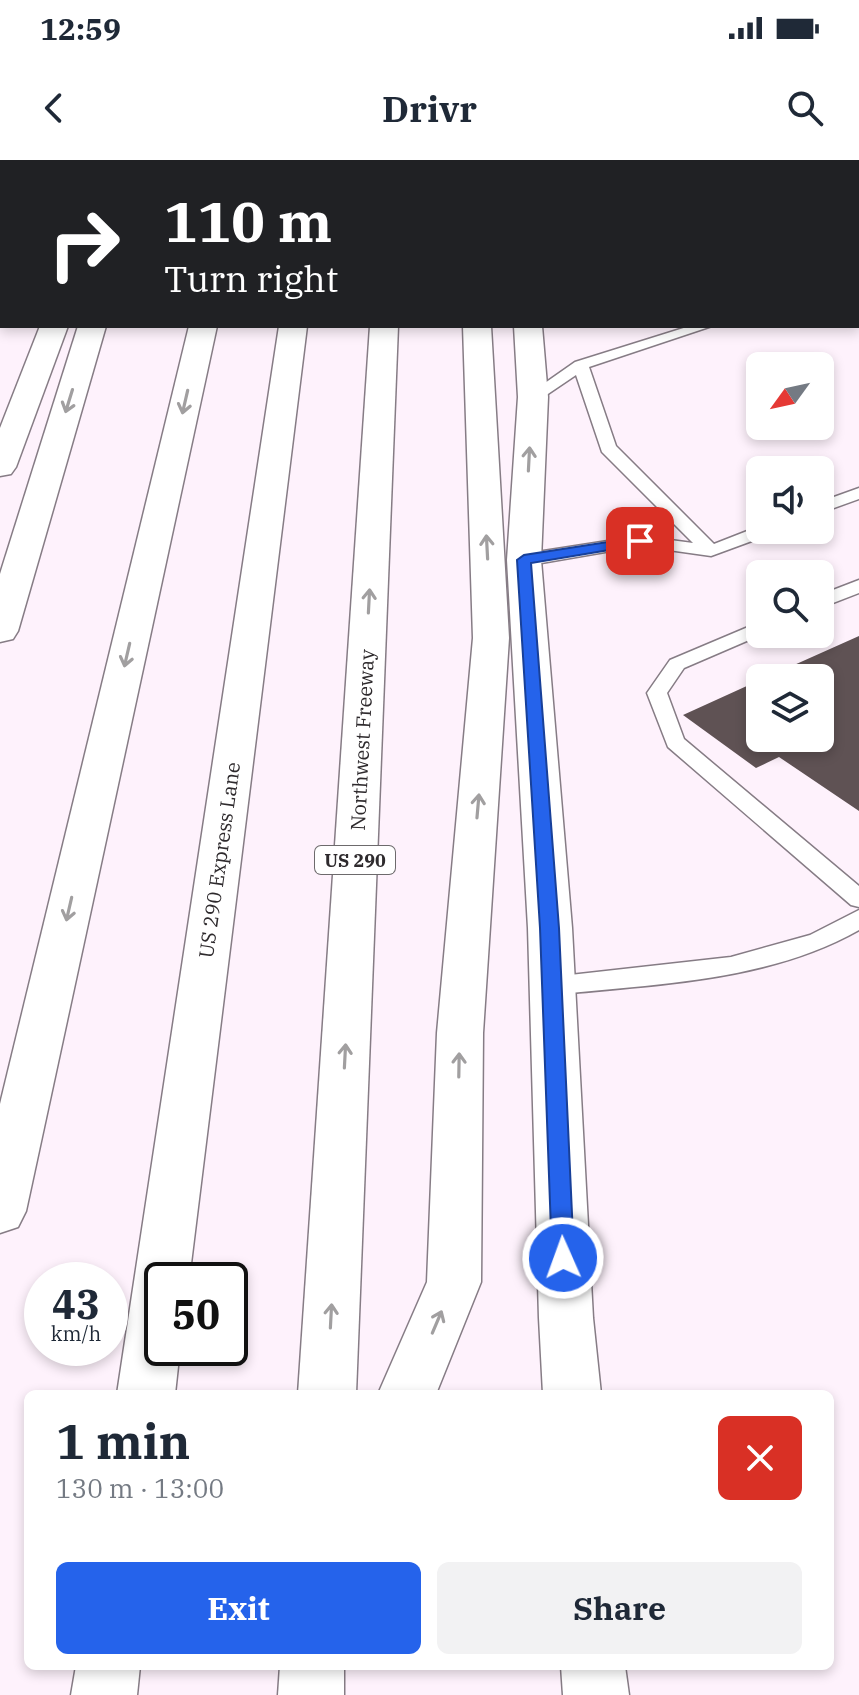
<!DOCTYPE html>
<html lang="en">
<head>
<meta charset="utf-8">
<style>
  :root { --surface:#fff; --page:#f2f2f3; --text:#1f2937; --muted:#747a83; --accent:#2563eb }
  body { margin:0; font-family:"IBM Plex Serif",serif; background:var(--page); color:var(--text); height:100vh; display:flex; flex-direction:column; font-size:30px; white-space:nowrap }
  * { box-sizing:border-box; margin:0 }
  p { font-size:26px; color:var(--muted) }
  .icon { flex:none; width:44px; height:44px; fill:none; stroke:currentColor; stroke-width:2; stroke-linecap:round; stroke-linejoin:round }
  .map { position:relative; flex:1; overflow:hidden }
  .details { position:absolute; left:24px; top:1230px; width:810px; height:280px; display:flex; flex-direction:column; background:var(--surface); border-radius:12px; box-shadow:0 4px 12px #0003 }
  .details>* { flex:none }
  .guide { position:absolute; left:0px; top:0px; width:860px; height:168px; box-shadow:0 4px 12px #0003; background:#202124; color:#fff; overflow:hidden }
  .needle { width:52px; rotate:237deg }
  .fabs { position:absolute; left:746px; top:192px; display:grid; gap:16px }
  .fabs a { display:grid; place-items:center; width:88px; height:88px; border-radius:12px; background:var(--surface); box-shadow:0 4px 12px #0003; font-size:40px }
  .speed { position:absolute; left:24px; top:1102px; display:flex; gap:16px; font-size:40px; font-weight:700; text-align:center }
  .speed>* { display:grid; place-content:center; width:104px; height:104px; border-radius:50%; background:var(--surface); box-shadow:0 4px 12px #0003; line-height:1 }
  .speed small { font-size:20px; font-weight:400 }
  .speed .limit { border:4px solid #111; border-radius:12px; background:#fff; color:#111 }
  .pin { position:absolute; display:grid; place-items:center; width:68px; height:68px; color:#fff; margin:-34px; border-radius:16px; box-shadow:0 4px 12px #0006 }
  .me { position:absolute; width:88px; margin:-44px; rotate:358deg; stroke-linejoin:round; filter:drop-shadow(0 0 6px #0008) }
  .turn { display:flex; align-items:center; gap:28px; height:168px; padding:0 32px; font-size:36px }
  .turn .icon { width:104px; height:104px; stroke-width:2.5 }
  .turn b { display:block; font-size:56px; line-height:68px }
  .round { display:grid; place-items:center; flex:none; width:84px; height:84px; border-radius:12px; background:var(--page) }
  .summary { display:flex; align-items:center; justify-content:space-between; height:136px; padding:0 32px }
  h1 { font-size:48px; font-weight:700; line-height:60px }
  .cta { display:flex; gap:16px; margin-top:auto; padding:16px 32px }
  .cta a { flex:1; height:92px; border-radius:12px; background:var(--accent); color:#fff; font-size:32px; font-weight:700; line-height:92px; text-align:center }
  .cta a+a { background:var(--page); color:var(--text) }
  .status { display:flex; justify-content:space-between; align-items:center; height:56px; padding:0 40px; background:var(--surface); direction:ltr }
  .status svg { height:22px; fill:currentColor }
  header { display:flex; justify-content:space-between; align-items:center; height:104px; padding:0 32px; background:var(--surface); font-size:36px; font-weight:700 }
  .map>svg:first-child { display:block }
  .building { fill:#5f5254 }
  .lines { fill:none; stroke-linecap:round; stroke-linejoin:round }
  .service-casing { stroke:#867c85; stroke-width:3 }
  .minor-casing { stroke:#867c85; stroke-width:3 }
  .secondary-casing { stroke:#867c85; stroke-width:3 }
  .motorway-casing { stroke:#867c85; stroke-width:3 }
  .service { fill:#fff; fill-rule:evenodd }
  .minor { fill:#fff; fill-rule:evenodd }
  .secondary { fill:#fff; fill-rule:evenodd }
  .motorway { fill:#fff; fill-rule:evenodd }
  .oneway { stroke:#a19fa0 }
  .route { fill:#2563eb; stroke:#184099; stroke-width:2 }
  .labels { text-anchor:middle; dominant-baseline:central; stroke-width:8; stroke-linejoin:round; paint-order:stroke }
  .shield { fill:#fff; stroke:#6d6a6c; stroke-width:2 }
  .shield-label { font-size:18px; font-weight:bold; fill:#2e2a2d }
  .street-label { font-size:20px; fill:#2e2a2d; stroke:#fff }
</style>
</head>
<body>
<div class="status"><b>12:59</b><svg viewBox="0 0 49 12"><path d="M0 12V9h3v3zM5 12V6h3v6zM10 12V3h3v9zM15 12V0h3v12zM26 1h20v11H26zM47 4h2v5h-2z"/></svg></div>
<header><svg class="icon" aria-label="back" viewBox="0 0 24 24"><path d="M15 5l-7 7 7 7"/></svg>Drivr<svg class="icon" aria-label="search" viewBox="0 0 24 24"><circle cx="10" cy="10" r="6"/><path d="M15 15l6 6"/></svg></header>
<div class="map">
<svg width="859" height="1535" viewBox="0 0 859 1535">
  <rect width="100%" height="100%" fill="#fef2fc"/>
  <polygon class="building" points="859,476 859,651 779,597 756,608 683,555 760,520 760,578 820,578 820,518 765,518"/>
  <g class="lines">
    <defs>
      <g id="service">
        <polygon points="577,0 589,0 590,2 578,2"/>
        <polygon points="859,25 859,34 858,34 858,25"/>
        <rect x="858" y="155" width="1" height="8"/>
        <polygon points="690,166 712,166 589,207 616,286 714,384 760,366 760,370 774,370 771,374 711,396 640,386 524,406 517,404 515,400 517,396 524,394 640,376 693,383 602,292 576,215 539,240 527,240 525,237 575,202"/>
        <polygon points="859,328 859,339 820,353 820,342"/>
        <polygon points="859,420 859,433 820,448 820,435"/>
        <polygon points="760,462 760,474 763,474 684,508 667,533 684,579 859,726 859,747 851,745 668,587 647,533 670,500"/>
        <path d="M859,750V770C767,822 655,824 552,835L543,833L540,826L543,819L552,817L731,797L810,775Z"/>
      </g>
      <rect id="minor" x="858" y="59" width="1" height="14"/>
      <g id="secondary">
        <rect x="110" y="0" width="22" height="2"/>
        <rect x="500" y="0" width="22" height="2"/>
        <polygon points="40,166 68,166 16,307 11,314 0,316 0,268"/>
        <polygon points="514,166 542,166 548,237 541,400 572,768 593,1158 601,1234 543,1234 539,1158 528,768 507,400 518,237"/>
        <polygon points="561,1506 625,1506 629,1535 563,1535"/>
      </g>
      <g id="motorway">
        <rect x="304" y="0" width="22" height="2"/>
        <rect x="382" y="0" width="22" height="2"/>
        <rect x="462" y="0" width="22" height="2"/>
        <polygon points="78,166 106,166 18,471 13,479 0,482 0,414"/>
        <polygon points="189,166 217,166 26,1051 18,1067 0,1073 0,944"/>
        <polygon points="279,166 307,166 189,1120 162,1120 162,1188 180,1188 175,1234 117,1234"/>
        <polygon points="370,166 398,166 356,1234 298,1234"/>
        <polygon points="463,166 491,166 509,478 483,873 481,1122 436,1234 378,1234 427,1122 437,873 473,478"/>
        <polygon points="76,1506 140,1506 137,1535 71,1535"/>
        <polygon points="280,1506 344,1506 344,1535 278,1535"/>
      </g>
    </defs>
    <use href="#service" class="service-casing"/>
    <use href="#minor" class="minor-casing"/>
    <use href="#secondary" class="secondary-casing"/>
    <use href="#motorway" class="motorway-casing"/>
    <use href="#service" class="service"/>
    <use href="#minor" class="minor"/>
    <use href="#secondary" class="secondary"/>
    <use href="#motorway" class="motorway"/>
  </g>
  <defs><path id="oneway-shaft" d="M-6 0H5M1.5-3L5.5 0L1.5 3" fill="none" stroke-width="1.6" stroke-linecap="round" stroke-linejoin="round" transform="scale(2)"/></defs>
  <g class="oneway">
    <use href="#oneway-shaft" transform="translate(69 241) rotate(107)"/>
    <use href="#oneway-shaft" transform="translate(185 242) rotate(103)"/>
    <use href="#oneway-shaft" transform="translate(529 299) rotate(-87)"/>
    <use href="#oneway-shaft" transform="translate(487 387) rotate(-93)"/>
    <use href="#oneway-shaft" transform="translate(369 441) rotate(-87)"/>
    <use href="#oneway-shaft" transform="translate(127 495) rotate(103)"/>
    <use href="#oneway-shaft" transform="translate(478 646) rotate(-85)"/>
    <use href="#oneway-shaft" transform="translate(69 749) rotate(103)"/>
    <use href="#oneway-shaft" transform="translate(345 896) rotate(-87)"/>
    <use href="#oneway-shaft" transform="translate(459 905) rotate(-89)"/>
    <use href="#oneway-shaft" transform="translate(331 1156) rotate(-87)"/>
    <use href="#oneway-shaft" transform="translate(437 1162) rotate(-67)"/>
  </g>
  <polygon class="route" points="640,377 647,381 645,384 531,403 559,768 574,1098 571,1104 563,1107 555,1104 552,1098 540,768 517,400 524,395"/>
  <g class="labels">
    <rect class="shield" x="315" y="686" width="80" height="28" rx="6"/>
    <g class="shield-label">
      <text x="355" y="700">US 290</text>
    </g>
    <g class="street-label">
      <text transform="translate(362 580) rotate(-87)">Northwest Freeway</text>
      <text transform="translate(219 700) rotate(-82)">US 290 Express Lane</text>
    </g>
  </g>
</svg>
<div class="fabs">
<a><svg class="needle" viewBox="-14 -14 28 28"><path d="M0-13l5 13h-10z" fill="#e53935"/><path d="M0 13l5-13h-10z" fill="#747a83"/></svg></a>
<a><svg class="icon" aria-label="sound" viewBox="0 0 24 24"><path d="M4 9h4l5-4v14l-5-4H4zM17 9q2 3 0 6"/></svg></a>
<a><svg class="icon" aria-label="search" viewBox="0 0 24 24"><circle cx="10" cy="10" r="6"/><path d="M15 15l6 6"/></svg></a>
<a><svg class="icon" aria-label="layers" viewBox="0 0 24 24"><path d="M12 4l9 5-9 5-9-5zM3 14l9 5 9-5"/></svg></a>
</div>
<div class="speed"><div>43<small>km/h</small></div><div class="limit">50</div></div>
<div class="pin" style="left:640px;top:381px;background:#d93025"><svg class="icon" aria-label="arrive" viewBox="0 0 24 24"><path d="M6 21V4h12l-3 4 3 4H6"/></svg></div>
<svg class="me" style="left:563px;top:1098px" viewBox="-20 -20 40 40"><circle r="17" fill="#2563eb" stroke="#fff" stroke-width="3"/><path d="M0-11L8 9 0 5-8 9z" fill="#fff"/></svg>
<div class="guide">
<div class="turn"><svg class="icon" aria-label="right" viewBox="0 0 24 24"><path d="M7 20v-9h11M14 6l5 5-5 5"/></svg><div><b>110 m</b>Turn right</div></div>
</div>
<section class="details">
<div class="summary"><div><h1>1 min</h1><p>130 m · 13:00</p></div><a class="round" style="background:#d93025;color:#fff"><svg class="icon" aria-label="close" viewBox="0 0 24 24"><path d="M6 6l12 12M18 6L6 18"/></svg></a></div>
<div class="cta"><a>Exit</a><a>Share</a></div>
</section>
</div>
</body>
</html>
